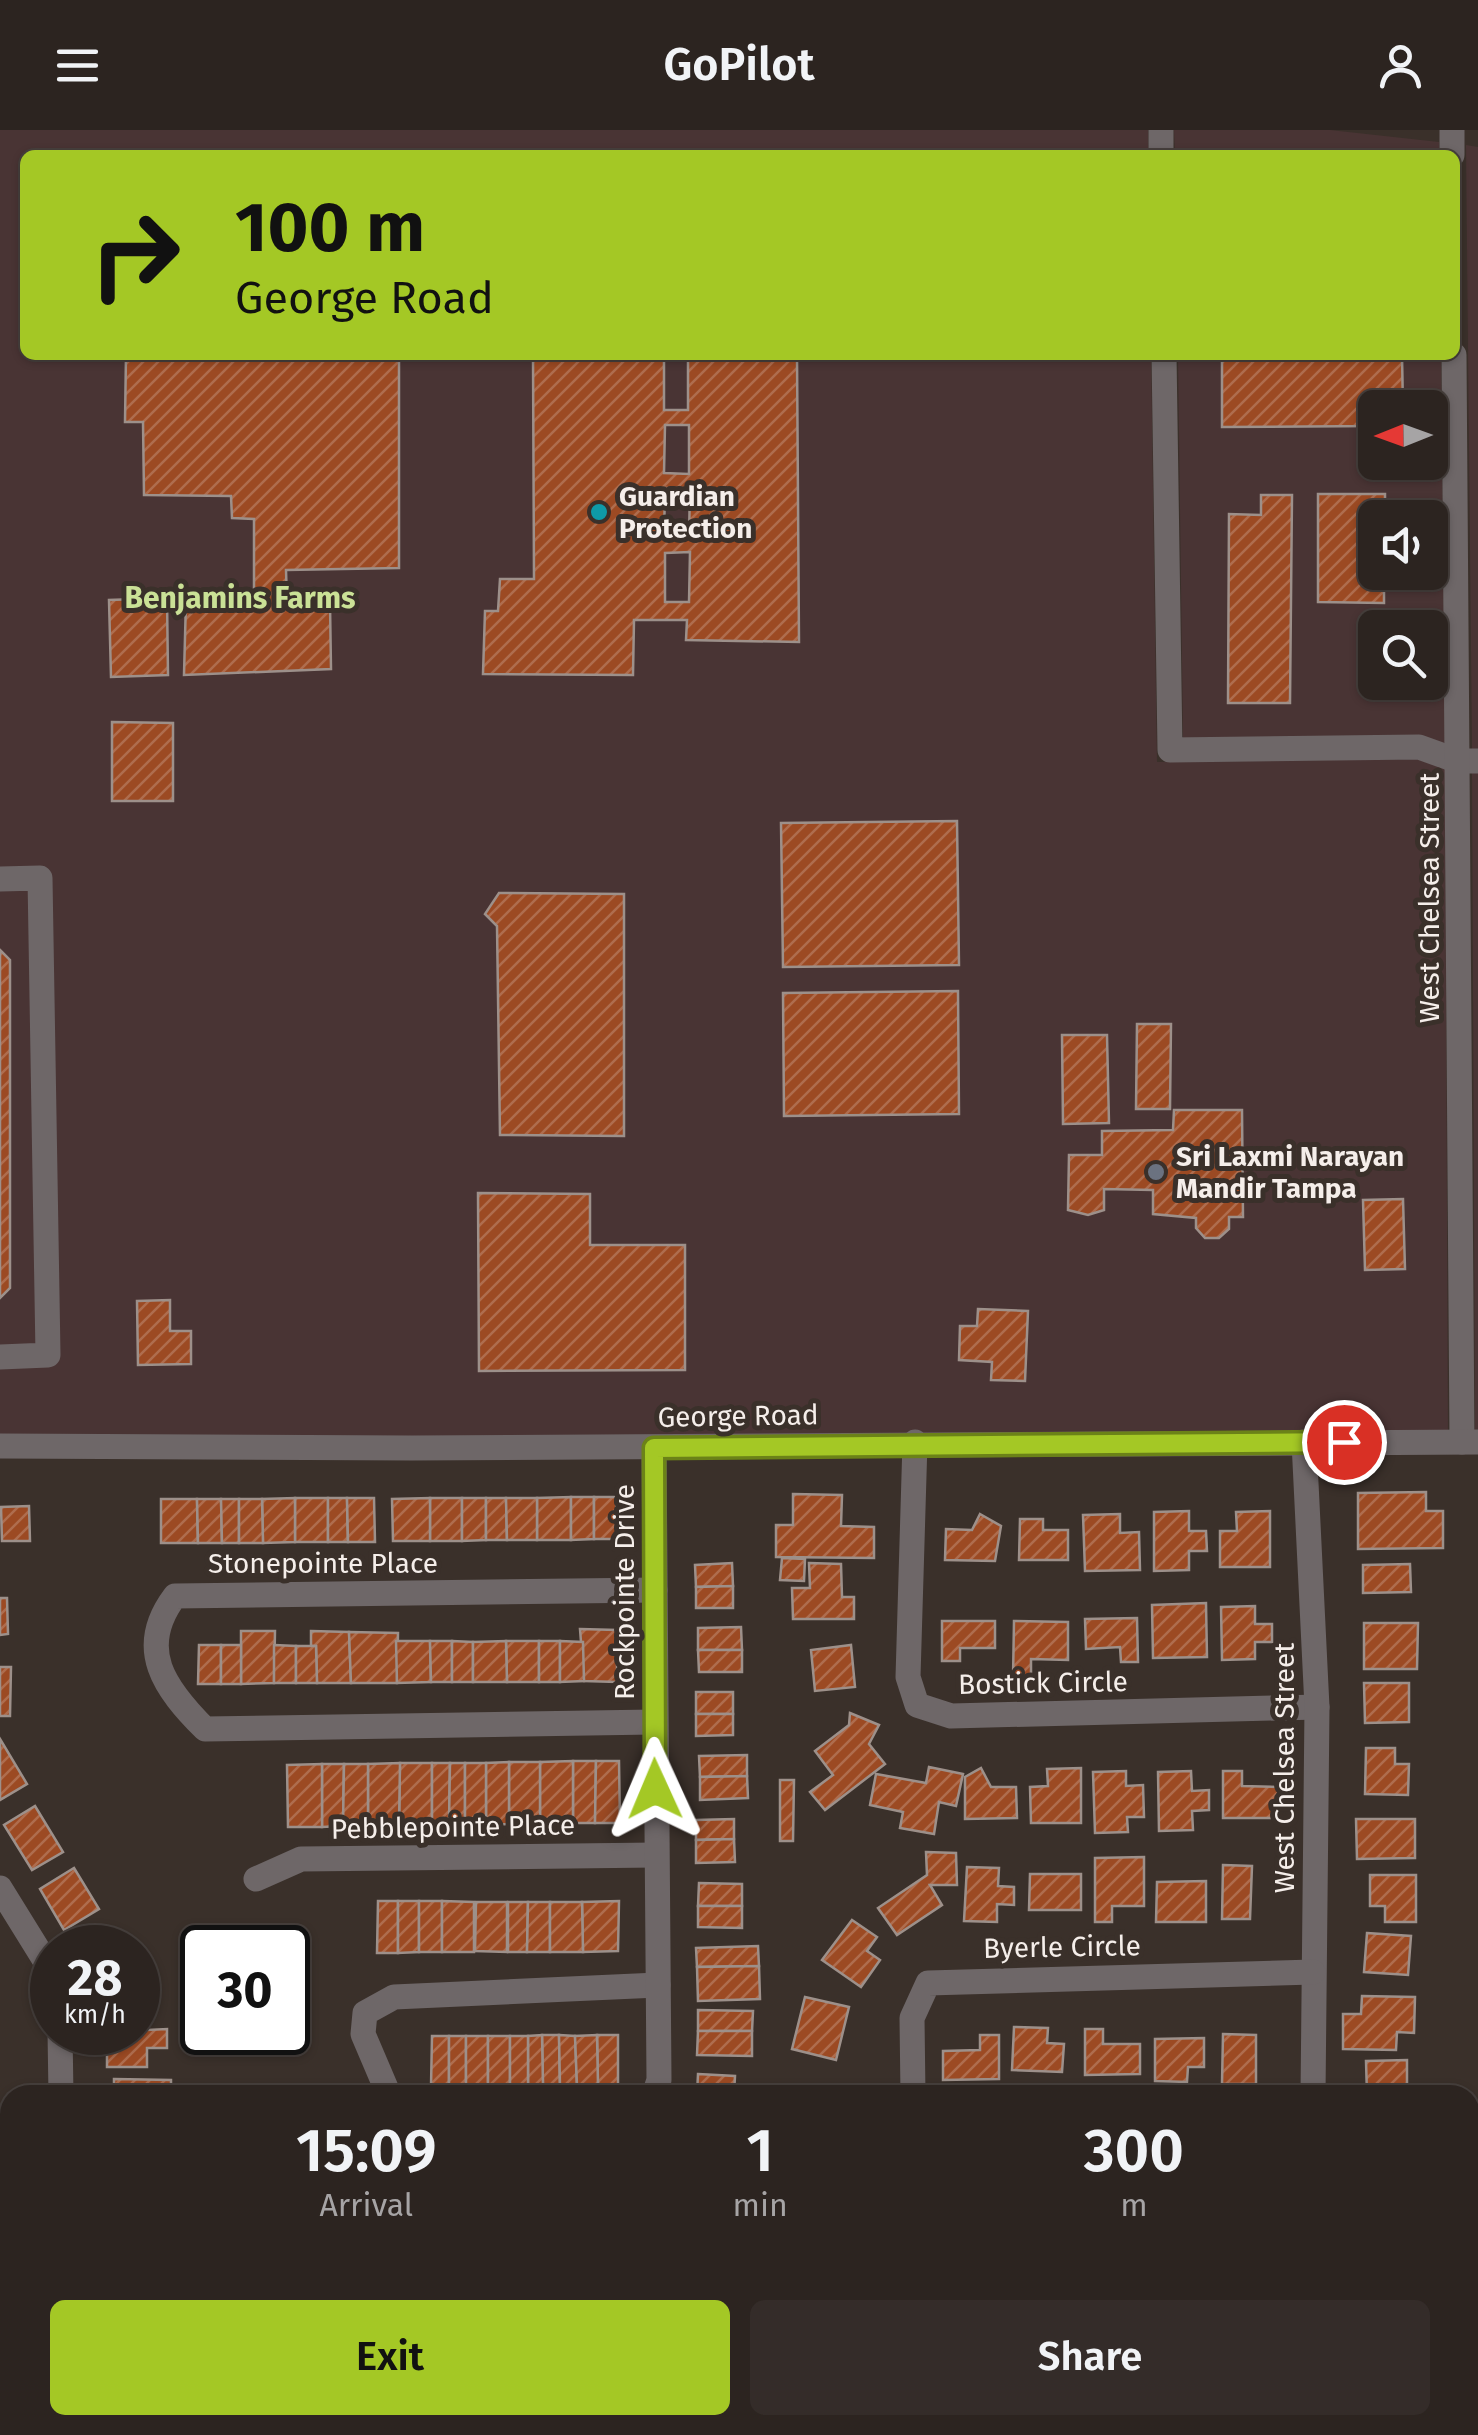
<!DOCTYPE html>
<html lang="en">
<head>
<meta charset="utf-8">
<style>
  :root { --surface:#2c2420; --page:#342c29; --text:#f1f3f6; --muted:#a6a4a5; --line:#48413e; --accent:#a4c825 }
  body { margin:0; font-family:"Fira Sans",sans-serif; background:var(--page); color:var(--text); height:100vh; display:flex; flex-direction:column; font-size:38px; white-space:nowrap }
  * { box-sizing:border-box; margin:0 }
  p { font-size:32px; color:var(--muted) }
  .icon { flex:none; width:55px; height:55px; fill:none; stroke:currentColor; stroke-width:2; stroke-linecap:round; stroke-linejoin:round }
  .map { position:relative; flex:1; overflow:hidden }
  .side { position:absolute; left:0px; top:1955px; width:1480px; height:350px; display:flex; flex-direction:column; background:var(--surface); border-radius:30px 30px 0 0; box-shadow:0 2px 8px #0004,0 0 0 2px var(--line) }
  .side>* { flex:none }
  .hud { position:absolute; left:20px; top:20px; width:1440px; height:210px; border-radius:15px; box-shadow:0 2px 8px #0004,0 0 0 2px var(--line); background:#a4c825; color:#111; overflow:hidden }
  .needle { width:65px; rotate:269deg }
  .controls { position:absolute; left:1358px; top:260px; display:grid; gap:20px }
  .controls a { display:grid; place-items:center; width:90px; height:90px; border-radius:15px; background:var(--surface); box-shadow:0 2px 8px #0004,0 0 0 2px var(--line); font-size:50px }
  .speed { position:absolute; left:30px; top:1795px; display:flex; gap:20px; font-size:50px; font-weight:700; text-align:center }
  .speed>* { display:grid; place-content:center; width:130px; height:130px; border-radius:50%; background:var(--surface); box-shadow:0 2px 8px #0004,0 0 0 2px var(--line); line-height:1 }
  .speed small { font-size:25px; font-weight:400 }
  .speed .limit { border:5px solid #111; border-radius:15px; background:#fff; color:#111 }
  .pin { position:absolute; display:grid; place-items:center; width:85px; height:85px; color:#fff; margin:-42px; border:5px solid #fff; border-radius:50%; box-shadow:0 2px 10px #0007 }
  .me { position:absolute; width:110px; margin:-55px; rotate:359deg; stroke-linejoin:round; filter:drop-shadow(0 0 8px #0008) }
  .turn { display:flex; align-items:center; gap:35px; height:210px; padding:0 50px; font-size:45px }
  .turn .icon { width:130px; height:130px; stroke-width:2.5 }
  .turn b { display:block; font-size:70px; line-height:85px }
  .eta { display:flex; justify-content:space-evenly; align-items:center; height:170px; text-align:center }
  .eta b { font-size:60px; font-weight:600; line-height:70px }
  .action { display:flex; gap:20px; margin-top:auto; padding:20px 50px }
  .action a { flex:1; height:115px; border-radius:15px; background:var(--accent); color:#111; font-size:40px; font-weight:600; line-height:115px; text-align:center }
  .action a+a { background:var(--page); color:var(--text) }
  header { display:flex; justify-content:space-between; align-items:center; height:130px; padding:0 50px; background:var(--surface); font-size:45px; font-weight:600 }
  .map>svg:first-child { display:block }
  .commercial { fill:#493434; fill-rule:evenodd }
  .forest { fill:url(#forest-firs) }
  .building { fill:url(#building-hatch); stroke:#9d908a; stroke-width:2.5; fill-rule:evenodd }
  .lines { fill:none; stroke-linecap:round; stroke-linejoin:round }
  .minor { stroke:#6e6768; stroke-width:25 }
  .tertiary { stroke:#6e6768; stroke-width:25 }
  .route-casing { stroke:#6b8218; stroke-width:25 }
  .route { stroke:#a4c825; stroke-width:18 }
  .culture-dot { fill:#0f9aa8; stroke:#3a302a; stroke-width:4 }
  .worship-dot { fill:#6b7280; stroke:#3a302a; stroke-width:4 }
  .labels { text-anchor:middle; dominant-baseline:central; stroke-width:10; stroke-linejoin:round; paint-order:stroke }
  .poi-label { font-size:28px; font-weight:bold; fill:#f5eeea; stroke:#3a302a; text-anchor:start }
  .street-label { font-size:28px; fill:#f5eeea; stroke:#3a302a }
  .neighbourhood-label { font-size:30px; font-weight:bold; fill:#cae196; stroke:#3a302a }
</style>
</head>
<body>
<header><svg class="icon" aria-label="menu" viewBox="0 0 24 24"><path d="M4 6h16M4 12h16M4 18h16"/></svg>GoPilot<svg class="icon" aria-label="person" viewBox="0 0 24 24"><circle cx="12" cy="8" r="4"/><path d="M4 21q1-7 8-7t8 7"/></svg></header>
<div class="map">
<svg width="1478" height="2305" viewBox="0 0 1478 2305">
  <defs>
    <pattern id="forest-firs" width="22" height="20" patternUnits="userSpaceOnUse" patternTransform="scale(2.5)"><rect width="22" height="20" fill="#4c612f"/><path d="M5 1l3.5 6h-7zM16 11l3.5 6h-7z" fill="#66784d"/></pattern>
    <pattern id="building-hatch" width="6" height="6" patternUnits="userSpaceOnUse" patternTransform="scale(2.5)"><rect width="6" height="6" fill="#9c4a23"/><path d="M-1 1l2-2M0 6l6-6M5 7l2-2" fill="none" stroke="#af6d4e"/></pattern>
  </defs>
  <rect width="100%" height="100%" fill="#3a302a"/>
  <g class="commercial">
    <polygon points="0,0 1148,0 1148,25 25,25 25,225 1151,225 1157,632 1417,629 1445,639 1448,1300 412,1307 0,1304"/>
    <polygon points="1174,0 1330,0 1439,12 1439,25 1175,25"/>
    <polygon points="1466,15 1478,17 1478,619 1472,619"/>
    <path d="M1178,225H1441L1445,614L1183,608ZM1375,278H1430V332H1375ZM1375,388H1430V442H1375ZM1375,498H1430V552H1375Z"/>
    <polygon points="1472,643 1478,643 1478,1300 1475,1300"/>
  </g>
  <polygon class="forest" points="408,2295 605,2295 607,2305 426,2305"/>
  <g class="building">
    <polygon points="126,225 399,225 399,438 286,440 287,473 330,474 331,539 184,545 186,470 254,470 254,389 232,388 231,366 144,365 143,292 125,292"/>
    <path d="M533,225H797L799,512L686,510L687,490H634L633,545L483,544L485,481H498L500,449H534ZM664,229H688V280H664ZM665,295H689V344L664,343ZM665,358H690L689,407H664ZM690,422L689,472H665V423Z"/>
    <polygon points="1222,225 1402,225 1403,278 1375,278 1375,296 1222,297"/>
    <polygon points="1318,364 1385,364 1385,388 1375,388 1375,442 1384,442 1384,473 1318,472"/>
    <polygon points="1261,365 1292,365 1290,573 1228,573 1229,384 1261,385"/>
    <polygon points="167,468 168,545 111,547 109,470"/>
    <polygon points="112,592 173,593 173,671 112,671"/>
    <polygon points="957,691 959,835 783,837 781,693"/>
    <polygon points="499,763 624,764 624,1006 500,1005 497,796 485,784"/>
    <polygon points="0,820 10,830 10,1158 0,1168"/>
    <polygon points="958,861 959,984 784,986 783,863"/>
    <polygon points="1137,894 1171,894 1170,979 1136,979"/>
    <polygon points="1062,905 1107,905 1109,993 1063,994"/>
    <polygon points="1174,980 1242,980 1243,1087 1229,1087 1229,1099 1219,1108 1205,1108 1196,1098 1196,1088 1153,1084 1153,1060 1104,1059 1104,1080 1088,1085 1068,1080 1069,1025 1102,1025 1102,1001 1173,1000"/>
    <polygon points="478,1063 590,1064 590,1115 685,1115 685,1240 479,1241"/>
    <polygon points="1403,1069 1405,1139 1365,1140 1363,1070"/>
    <polygon points="170,1170 170,1201 191,1201 191,1234 138,1235 137,1171"/>
    <polygon points="978,1179 1028,1181 1025,1251 991,1250 992,1232 959,1230 960,1196 977,1196"/>
    <polygon points="1426,1362 1426,1381 1443,1381 1443,1418 1358,1419 1358,1363"/>
    <polygon points="793,1364 842,1365 841,1396 874,1397 874,1428 776,1427 776,1395 793,1395"/>
    <polygon points="571,1367 571,1410 537,1410 537,1368"/>
    <polygon points="571,1367 594,1367 594,1409 571,1410"/>
    <polygon points="594,1367 616,1367 617,1409 594,1409"/>
    <rect x="295" y="1368" width="33" height="44"/>
    <polygon points="295,1368 295,1412 263,1413 262,1369"/>
    <polygon points="328,1368 347,1368 348,1412 328,1412"/>
    <polygon points="347,1368 374,1368 375,1412 348,1412"/>
    <rect x="430" y="1368" width="32" height="43"/>
    <polygon points="430,1368 430,1411 393,1411 392,1369"/>
    <polygon points="462,1368 486,1368 486,1410 462,1411"/>
    <polygon points="486,1368 506,1368 507,1410 486,1410"/>
    <polygon points="506,1368 537,1368 537,1410 507,1410"/>
    <polygon points="161,1369 197,1369 198,1413 161,1413"/>
    <polygon points="197,1369 221,1369 222,1413 198,1413"/>
    <polygon points="221,1369 239,1369 239,1413 222,1413"/>
    <polygon points="239,1369 262,1369 263,1413 239,1413"/>
    <polygon points="29,1376 30,1411 2,1411 1,1377"/>
    <polygon points="1189,1381 1189,1401 1206,1401 1207,1421 1189,1421 1189,1440 1154,1441 1154,1382"/>
    <polygon points="1270,1381 1270,1437 1220,1437 1220,1401 1237,1401 1236,1382"/>
    <polygon points="980,1384 1001,1396 995,1431 945,1430 946,1399 972,1400"/>
    <polygon points="1120,1384 1120,1403 1139,1402 1140,1440 1085,1441 1083,1385"/>
    <polygon points="1020,1389 1043,1389 1043,1400 1068,1400 1068,1430 1019,1430"/>
    <polygon points="782,1428 805,1429 804,1451 780,1450"/>
    <polygon points="732,1433 733,1456 696,1457 695,1435"/>
    <polygon points="809,1433 841,1434 842,1467 854,1467 854,1489 793,1489 792,1458 810,1458"/>
    <polygon points="1410,1434 1411,1462 1363,1463 1363,1435"/>
    <polygon points="733,1456 733,1478 696,1478 696,1457"/>
    <polygon points="0,1468 7,1468 8,1504 0,1505"/>
    <polygon points="1206,1473 1207,1527 1153,1528 1152,1475"/>
    <polygon points="1255,1476 1255,1494 1272,1494 1272,1512 1255,1512 1255,1529 1222,1530 1221,1477"/>
    <polygon points="1137,1488 1138,1532 1121,1532 1120,1517 1086,1519 1085,1489"/>
    <polygon points="942,1491 995,1491 995,1518 960,1518 960,1531 942,1531"/>
    <polygon points="1014,1491 1068,1492 1068,1530 1031,1529 1031,1549 1013,1548"/>
    <polygon points="1364,1493 1418,1493 1417,1539 1364,1539"/>
    <polygon points="741,1497 742,1520 698,1520 698,1498"/>
    <polygon points="580,1499 617,1500 617,1552 584,1551"/>
    <polygon points="241,1501 275,1501 274,1553 241,1554"/>
    <polygon points="311,1501 349,1502 351,1553 317,1553 316,1516 311,1516"/>
    <polygon points="349,1502 398,1503 397,1553 351,1553"/>
    <polygon points="396,1511 430,1511 431,1552 397,1553"/>
    <polygon points="430,1511 452,1511 452,1552 431,1552"/>
    <polygon points="452,1511 473,1512 473,1552 452,1552"/>
    <polygon points="506,1511 539,1511 539,1552 507,1552"/>
    <polygon points="506,1511 507,1552 473,1552 473,1512"/>
    <rect x="539" y="1511" width="21" height="41"/>
    <polygon points="560,1511 583,1512 584,1551 560,1552"/>
    <polygon points="199,1515 221,1515 221,1554 198,1554"/>
    <rect x="221" y="1515" width="20" height="39"/>
    <polygon points="274,1515 296,1516 296,1553 274,1553"/>
    <polygon points="851,1515 855,1557 815,1561 811,1520"/>
    <polygon points="296,1516 316,1516 317,1553 296,1553"/>
    <polygon points="698,1520 742,1520 742,1542 699,1542"/>
    <polygon points="0,1537 11,1537 10,1586 0,1586"/>
    <polygon points="1364,1553 1409,1553 1409,1592 1365,1593"/>
    <rect x="696" y="1562" width="37" height="22"/>
    <polygon points="850,1583 879,1595 869,1614 885,1634 825,1680 810,1662 833,1645 815,1621 849,1595"/>
    <polygon points="696,1584 733,1584 733,1605 696,1606"/>
    <polygon points="0,1609 27,1654 0,1670"/>
    <polygon points="1366,1618 1395,1618 1395,1634 1409,1634 1408,1665 1365,1664"/>
    <polygon points="747,1625 747,1646 700,1647 699,1626"/>
    <polygon points="573,1631 596,1631 595,1693 573,1693"/>
    <polygon points="573,1631 573,1693 540,1694 540,1632"/>
    <polygon points="596,1631 619,1631 620,1693 595,1693"/>
    <rect x="509" y="1632" width="31" height="62"/>
    <polygon points="509,1632 509,1694 486,1695 486,1633"/>
    <polygon points="400,1633 432,1633 432,1695 399,1695"/>
    <polygon points="400,1633 399,1695 368,1696 368,1634"/>
    <polygon points="432,1633 450,1633 449,1695 432,1695"/>
    <polygon points="450,1633 465,1633 465,1695 449,1695"/>
    <rect x="465" y="1633" width="21" height="62"/>
    <polygon points="322,1634 344,1634 343,1696 322,1697"/>
    <polygon points="322,1634 322,1697 288,1697 287,1635"/>
    <polygon points="344,1634 368,1634 368,1696 343,1696"/>
    <polygon points="929,1637 963,1644 956,1676 939,1672 934,1704 900,1698 903,1682 870,1675 876,1644 926,1653"/>
    <polygon points="981,1638 991,1657 1016,1657 1017,1688 965,1689 965,1647"/>
    <polygon points="1081,1638 1081,1693 1031,1693 1030,1657 1048,1656 1047,1639"/>
    <polygon points="1126,1641 1126,1656 1143,1655 1144,1687 1127,1687 1128,1702 1095,1703 1093,1642"/>
    <polygon points="1191,1641 1192,1661 1209,1660 1209,1680 1192,1681 1193,1700 1159,1701 1158,1642"/>
    <polygon points="1223,1641 1242,1641 1242,1656 1279,1657 1278,1688 1223,1688"/>
    <polygon points="747,1646 748,1668 700,1670 700,1647"/>
    <polygon points="780,1650 794,1650 793,1711 780,1711"/>
    <polygon points="35,1676 63,1722 32,1740 4,1695"/>
    <polygon points="734,1689 734,1709 696,1710 696,1690"/>
    <polygon points="1356,1689 1415,1689 1415,1728 1357,1729"/>
    <polygon points="734,1709 735,1732 696,1733 696,1710"/>
    <polygon points="926,1722 956,1723 957,1755 930,1755 942,1775 897,1805 878,1778 927,1745"/>
    <polygon points="1144,1727 1144,1776 1112,1776 1112,1792 1095,1792 1095,1728"/>
    <polygon points="1223,1735 1252,1736 1250,1789 1222,1789"/>
    <polygon points="967,1737 999,1738 998,1756 1014,1757 1014,1775 997,1774 997,1792 964,1791"/>
    <polygon points="74,1738 99,1779 64,1800 40,1759"/>
    <polygon points="1030,1744 1081,1744 1081,1780 1029,1780"/>
    <polygon points="1370,1745 1416,1745 1416,1792 1385,1792 1385,1776 1370,1776"/>
    <polygon points="1206,1751 1206,1792 1156,1792 1157,1752"/>
    <polygon points="699,1753 742,1754 742,1776 698,1776"/>
    <polygon points="378,1771 398,1771 398,1823 377,1823"/>
    <polygon points="398,1771 419,1771 419,1822 398,1823"/>
    <rect x="419" y="1771" width="23" height="51"/>
    <polygon points="442,1771 474,1772 474,1822 442,1822"/>
    <polygon points="619,1771 618,1821 583,1822 582,1772"/>
    <polygon points="476,1772 507,1772 507,1822 475,1821"/>
    <polygon points="508,1772 528,1772 527,1822 508,1822"/>
    <polygon points="528,1772 550,1772 550,1822 527,1822"/>
    <polygon points="550,1772 582,1772 583,1822 550,1822"/>
    <polygon points="698,1776 742,1776 742,1798 698,1797"/>
    <polygon points="852,1790 877,1807 867,1821 880,1830 861,1857 822,1830"/>
    <polygon points="1367,1803 1411,1806 1408,1845 1364,1842"/>
    <polygon points="758,1816 759,1836 697,1837 696,1818"/>
    <polygon points="759,1836 760,1869 698,1871 697,1837"/>
    <polygon points="1362,1866 1415,1867 1414,1903 1397,1902 1396,1920 1343,1919 1343,1884 1361,1884"/>
    <polygon points="805,1867 849,1877 836,1930 792,1919"/>
    <polygon points="698,1880 753,1881 752,1901 698,1901"/>
    <polygon points="138,1881 147,1881 147,1900 167,1899 167,1918 147,1918 147,1937 107,1937 107,1902 138,1902"/>
    <polygon points="1014,1897 1048,1898 1047,1913 1064,1914 1062,1942 1012,1940"/>
    <polygon points="1085,1899 1103,1899 1103,1914 1140,1914 1140,1944 1085,1945"/>
    <polygon points="698,1901 752,1901 752,1926 697,1925"/>
    <polygon points="1223,1904 1256,1905 1256,1954 1222,1954"/>
    <polygon points="542,1905 559,1905 560,1956 543,1956"/>
    <polygon points="542,1905 543,1956 528,1957 528,1906"/>
    <polygon points="559,1905 575,1906 577,1956 560,1956"/>
    <polygon points="597,1905 618,1905 618,1956 598,1956"/>
    <polygon points="597,1905 598,1956 577,1956 575,1906"/>
    <polygon points="980,1905 999,1905 999,1949 943,1950 943,1921 980,1920"/>
    <polygon points="432,1906 449,1906 449,1957 431,1957"/>
    <rect x="449" y="1906" width="17" height="51"/>
    <rect x="466" y="1906" width="22" height="51"/>
    <rect x="488" y="1906" width="22" height="51"/>
    <rect x="510" y="1906" width="18" height="51"/>
    <polygon points="1204,1908 1204,1937 1188,1937 1187,1952 1155,1951 1155,1909"/>
    <polygon points="1407,1930 1407,1965 1367,1965 1366,1931"/>
    <polygon points="698,1944 735,1946 734,1965 697,1965"/>
    <polygon points="114,1949 171,1950 171,1965 114,1965"/>
    <rect x="807" y="1955" width="29" height="10"/>
    <rect x="0" y="1999" width="10" height="55"/>
    <polygon points="0,2071 9,2071 10,2121 0,2121"/>
    <polygon points="0,2132 10,2132 10,2189 0,2190"/>
    <polygon points="0,2209 8,2209 10,2262 0,2262"/>
    <rect x="0" y="2277" width="10" height="28"/>
    <polygon points="894,2295 948,2295 952,2305 899,2305"/>
    <polygon points="972,2295 1010,2295 1010,2305 973,2305"/>
    <rect x="1030" y="2295" width="33" height="10"/>
    <rect x="1094" y="2295" width="51" height="10"/>
    <polygon points="1157,2295 1190,2295 1189,2305 1156,2305"/>
    <polygon points="1223,2295 1257,2295 1258,2304 1223,2305"/>
  </g>
  <g class="lines">
    <g class="minor">
      <polyline points="1161,0 1161,25"/>
      <polyline points="1452,0 1452,25"/>
      <polyline points="1164,225 1170,620 1419,617 1458,631 1478,631"/>
      <polyline points="1454,225 1462,1312"/>
      <polyline points="0,749 40,748 48,1225 0,1227"/>
      <polyline points="915,1312 908,1547 917,1575 951,1586 1317,1577"/>
      <polyline points="1304,1312 1317,1577 1313,1965"/>
      <path d="M654,1592L205,1599C165,1559 135,1519 175,1466L655,1460"/>
      <polyline points="256,1749 301,1729 656,1725"/>
      <polyline points="0,1758 52,1842"/>
      <polyline points="60,1902 61,1965"/>
      <polyline points="389,1965 363,1904 365,1883 394,1867 658,1855"/>
      <polyline points="654,1965 659,1950 654,1318"/>
      <polyline points="913,1965 912,1888 928,1853 1313,1842"/>
      <polyline points="70,2295 70,2305"/>
      <polyline points="1311,2305 1311,2295"/>
    </g>
    <polyline class="tertiary" points="0,1316 412,1318 1478,1312"/>
  </g>
  <g class="lines">
    <defs>
      <polyline id="route" points="655,1659 654,1318 1344,1312"/>
    </defs>
    <use href="#route" class="route-casing"/>
    <use href="#route" class="route"/>
  </g>
  <circle class="culture-dot" cx="599" cy="382" r="10"/>
  <circle class="worship-dot" cx="1156" cy="1042" r="10"/>
  <g class="labels">
    <g class="poi-label">
      <text x="619" y="366">Guardian<tspan x="619" dy="32">Protection</tspan></text>
      <text x="1176" y="1026">Sri Laxmi Narayan<tspan x="1176" dy="32">Mandir Tampa</tspan></text>
    </g>
    <g class="street-label">
      <text transform="translate(1429 768) rotate(-90)">West Chelsea Street</text>
      <text transform="translate(738 1286) rotate(-1)">George Road</text>
      <text x="323" y="1433">Stonepointe Place</text>
      <text transform="translate(624 1462) rotate(-90)">Rockpointe Drive</text>
      <text transform="translate(1043 1553) rotate(-1)">Bostick Circle</text>
      <text transform="translate(1284 1638) rotate(-90)">West Chelsea Street</text>
      <text transform="translate(453 1697) rotate(-1)">Pebblepointe Place</text>
      <text transform="translate(1062 1817) rotate(-1)">Byerle Circle</text>
    </g>
    <g class="neighbourhood-label">
      <text x="240" y="468">Benjamins Farms</text>
    </g>
  </g>
</svg>
<div class="controls">
<a><svg class="needle" viewBox="-14 -14 28 28"><path d="M0-13l5 13h-10z" fill="#e53935"/><path d="M0 13l5-13h-10z" fill="#a6a4a5"/></svg></a>
<a><svg class="icon" aria-label="sound" viewBox="0 0 24 24"><path d="M4 9h4l5-4v14l-5-4H4zM17 9q2 3 0 6"/></svg></a>
<a><svg class="icon" aria-label="search" viewBox="0 0 24 24"><circle cx="10" cy="10" r="6"/><path d="M15 15l6 6"/></svg></a>
</div>
<div class="speed"><div>28<small>km/h</small></div><div class="limit">30</div></div>
<div class="pin" style="left:1344px;top:1312px;background:#d93025"><svg class="icon" aria-label="arrive" viewBox="0 0 24 24"><path d="M6 21V4h12l-3 4 3 4H6"/></svg></div>
<svg class="me" style="left:655px;top:1659px" viewBox="-20 -20 40 40"><path d="M0-17L14 15 0 8-14 15z" fill="#a4c825" stroke="#fff" stroke-width="4"/></svg>
<div class="hud">
<div class="turn"><svg class="icon" aria-label="right" viewBox="0 0 24 24"><path d="M7 20v-9h11M14 6l5 5-5 5"/></svg><div><b>100 m</b>George Road</div></div>
</div>
<section class="side">
<div class="eta">
<div><b>15:09</b><p>Arrival</p></div>
<div><b>1</b><p>min</p></div>
<div><b>300</b><p>m</p></div>
</div>
<div class="action"><a>Exit</a><a>Share</a></div>
</section>
</div>
</body>
</html>
